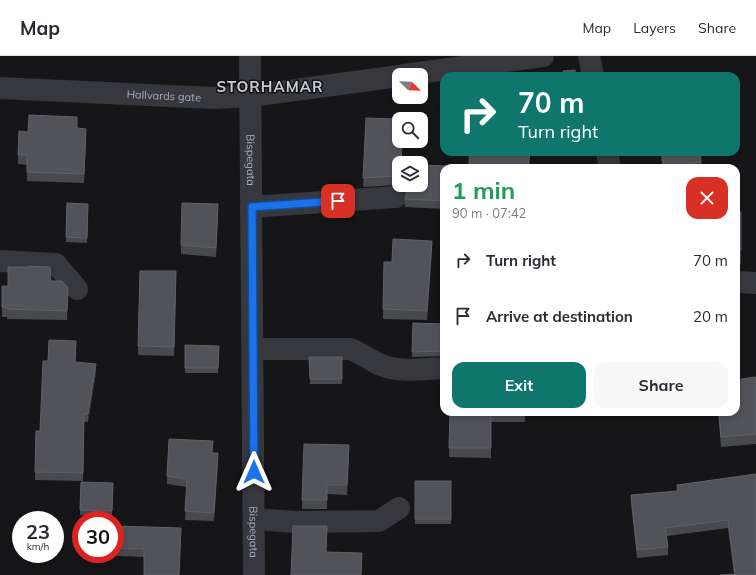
<!DOCTYPE html>
<html lang="en">
<head>
<meta charset="utf-8">
<style>
  :root { --surface:#fff; --page:#f7f7f7; --text:#2b2b33; --muted:#7c7c81; --line:#e1e1e2; --accent:#0f766e }
  body { margin:0; font-family:Mulish,sans-serif; background:var(--page); color:var(--text); height:100vh; display:flex; flex-direction:column; font-size:15px; white-space:nowrap }
  * { box-sizing:border-box; margin:0 }
  p { font-size:13px; color:var(--muted) }
  .icon { flex:none; width:22px; height:22px; fill:none; stroke:currentColor; stroke-width:2; stroke-linecap:round; stroke-linejoin:round }
  .map { position:relative; flex:1; overflow:hidden }
  .side { position:absolute; left:440px; top:108px; width:300px; height:252px; display:flex; flex-direction:column; background:var(--surface); border-radius:12px; box-shadow:0 2px 6px #0003 }
  .side>* { flex:none }
  .guide { position:absolute; left:440px; top:16px; width:300px; height:84px; border-radius:12px; box-shadow:0 2px 6px #0003; background:#0f766e; color:#fff; overflow:hidden }
  .needle { width:26px; rotate:113deg }
  .fabs { position:absolute; left:392px; top:12px; display:grid; gap:8px }
  .fabs a { display:grid; place-items:center; width:36px; height:36px; border-radius:8px; background:var(--surface); box-shadow:0 2px 6px #0003; font-size:20px }
  .speed { position:absolute; left:12px; top:455px; display:flex; gap:8px; font-size:20px; font-weight:700; text-align:center }
  .speed>* { display:grid; place-content:center; width:52px; height:52px; border-radius:50%; background:var(--surface); box-shadow:0 2px 6px #0003; line-height:1 }
  .speed small { font-size:10px; font-weight:400 }
  .speed .limit { border:6px solid #d22; background:#fff; color:#111 }
  .pin { position:absolute; display:grid; place-items:center; width:34px; height:34px; color:#fff; margin:-17px; border-radius:8px; box-shadow:0 2px 6px #0006 }
  .me { position:absolute; width:44px; margin:-22px; rotate:0deg; stroke-linejoin:round; filter:drop-shadow(0 0 3px #0008) }
  .turn { display:flex; align-items:center; gap:14px; height:84px; padding:0 12px; font-size:18px }
  .turn .icon { width:52px; height:52px; stroke-width:2.5 }
  .turn b { display:block; font-size:28px; line-height:34px }
  .round { display:grid; place-items:center; flex:none; width:42px; height:42px; border-radius:12px; background:var(--page) }
  .headline { display:flex; align-items:center; justify-content:space-between; height:68px; padding:0 12px }
  h1 { font-size:24px; font-weight:700; line-height:30px; color:#1e9e55 }
  .action { display:flex; gap:8px; margin-top:auto; padding:8px 12px }
  .action a { flex:1; height:46px; border-radius:12px; background:var(--accent); color:#fff; font-size:16px; font-weight:700; line-height:46px; text-align:center }
  .action a+a { background:var(--page); color:var(--text) }
  ul { padding:0; list-style:none }
  li { display:flex; align-items:center; gap:12px; height:56px; padding:0 12px }
  li div { flex:1 }
  li b { display:block; font-size:15px }
  li em { font-style:normal }
  header { display:flex; align-items:center; gap:24px; box-sizing:border-box; height:56px; padding:0 20px; background:var(--surface); border-bottom:1px solid var(--line) }
  header strong { font-size:19px }
  nav { display:flex; gap:22px; margin-inline-start:auto; font-size:14px }
  .map>svg:first-child { display:block }
  .lines { fill:none; stroke-linecap:round; stroke-linejoin:round }
  .minor { stroke:#37383d; stroke-width:22 }
  .wall { fill:#47494d }
  .shaded-wall { fill:#2f3033 }
  .building { fill:#525359; stroke:#5f6168 }
  .route-casing { stroke:#114b97; stroke-width:10 }
  .route { stroke:#1a73e8; stroke-width:7 }
  .labels { text-anchor:middle; dominant-baseline:central; stroke-width:3; stroke-linejoin:round; paint-order:stroke }
  .street-label { font-size:11px; fill:#a8adb8; stroke:#111113 }
  .district-label { font-size:15px; font-weight:bold; letter-spacing:1px; fill:#c9ccd4; stroke:#111113 }
</style>
</head>
<body>
<header>
<strong>Map</strong>
<nav><a>Map</a><a>Layers</a><a>Share</a></nav>
</header>
<div class="map">
<svg width="756" height="519" viewBox="0 0 756 519">
  <rect width="100%" height="100%" fill="#161618"/>
  <g class="lines">
    <g class="minor">
      <path id="s1" d="M250,0L254,519"/>
      <polyline points="589,0 593,20"/>
      <polyline points="404,19 543,0"/>
      <path id="s2" d="M0,32L213,42L251,40L399,20"/>
      <polyline points="607,96 610,112"/>
      <polyline points="251,151 396,141"/>
      <polyline points="0,205 56,208 77,233"/>
      <polyline points="736,226 756,227"/>
      <path d="M253,293H350C362,297 370,305 381,309C401,317 423,313 444,312"/>
      <polyline points="254,463 296,466 379,465 399,452"/>
    </g>
  </g>
  <g class="wall">
    <polygon points="366,62 397,63 396,83 399,83 399,85 402,85 401,107 399,107 399,129 421,129 421,109 469,111 469,96 530,96 529,112 444,112 444,153 405,151 405,143 407,136 406,134 402,130 395,129 363,131"/>
    <polygon points="77,72 86,82 84,127 27,125 27,109 18,108 18,99 28,76"/>
    <polygon points="660,96 701,96 702,110 700,110 700,112 663,112"/>
    <polygon points="67,147 88,148 87,187 66,186"/>
    <rect x="736" y="156" width="5" height="52"/>
    <polygon points="218,158 216,201 181,198 181,189"/>
    <polygon points="432,194 427,264 383,263 383,253 392,206"/>
    <polygon points="51,225 68,232 67,264 7,263 7,261 2,261 2,251 8,230"/>
    <polygon points="176,225 174,300 138,299 138,290"/>
    <polygon points="413,267 444,268 444,300 412,301"/>
    <polygon points="185,289 219,290 218,317 185,317"/>
    <polygon points="76,293 75,306 96,317 88,366 84,366 83,425 35,424 36,375 40,375 48,305"/>
    <polygon points="309,301 342,301 342,328 310,328"/>
    <polygon points="756,321 756,388 721,391 718,356 736,356"/>
    <polygon points="450,356 525,356 525,366 491,366 491,402 449,401"/>
    <polygon points="622,356 658,356 658,360 622,359"/>
    <polygon points="213,397 218,405 214,465 185,464 187,431 167,428 167,420"/>
    <polygon points="349,399 347,439 327,438 327,453 302,453 302,444"/>
    <polygon points="756,418 756,519 734,518 728,472 667,480 668,491 668,499 637,502 631,447 631,439 677,435 677,429"/>
    <rect x="415" y="425" width="36" height="43"/>
    <polygon points="81,426 113,427 112,460 80,459"/>
    <polygon points="115,470 181,472 144,501 93,499 93,498 115,498"/>
  </g>
  <g class="shaded-wall">
    <polygon points="86,73 86,82 84,127 84,118"/>
    <polygon points="530,96 529,112 528,112"/>
    <polygon points="432,185 432,194 427,264 427,255"/>
    <polygon points="96,308 96,317 88,366 88,358"/>
    <polygon points="218,397 218,405 214,465 214,457"/>
  </g>
  <g class="building">
    <polygon points="575,14 576,20 564,20 563,15"/>
    <polygon points="635,17 635,20 617,20"/>
    <polygon points="29,59 77,61 77,72 86,73 84,118 27,116 27,99 18,99 19,75 28,76"/>
    <polygon points="366,62 397,63 396,83 399,83 399,85 402,85 401,107 399,107 399,121 395,120 363,122"/>
    <polygon points="469,96 530,96 528,112 444,112 444,145 405,143 408,131 407,129 421,129 421,109 469,111"/>
    <polygon points="662,96 701,96 702,100 700,100 700,106 664,112"/>
    <polygon points="67,147 88,148 87,182 66,181"/>
    <polygon points="182,147 218,148 216,192 181,189"/>
    <rect x="736" y="156" width="5" height="38"/>
    <polygon points="393,183 432,185 427,255 383,253 384,206 392,206"/>
    <polygon points="28,210 50,211 51,225 62,225 68,232 67,255 7,253 7,251 2,251 2,230 8,230 8,211 28,211"/>
    <polygon points="140,215 176,215 174,291 138,290"/>
    <polygon points="413,267 444,268 444,295 412,296"/>
    <polygon points="49,284 76,285 75,306 96,308 88,358 84,358 83,417 35,416 36,375 40,375 43,305 48,305"/>
    <polygon points="185,289 219,290 218,312 185,312"/>
    <polygon points="309,301 342,301 342,323 310,323"/>
    <polygon points="756,321 756,378 721,381 719,356 736,356 736,327 741,327 741,323"/>
    <polygon points="450,356 525,356 525,357 491,357 491,392 449,392"/>
    <polygon points="169,383 213,385 212,397 218,397 214,457 185,455 187,423 167,420"/>
    <polygon points="304,388 349,389 347,429 327,429 327,444 302,444"/>
    <polygon points="756,418 756,519 720,519 735,518 728,464 665,472 668,491 637,494 631,439 678,435 677,429"/>
    <rect x="415" y="425" width="36" height="38"/>
    <polygon points="81,426 113,427 112,455 80,454"/>
    <polygon points="115,470 181,472 179,519 144,519 144,493 115,492"/>
    <polygon points="293,470 327,470 326,496 362,497 361,519 291,519"/>
  </g>
  <g class="lines">
    <defs>
      <polyline id="route" points="254,416 252,151 338,145"/>
    </defs>
    <use href="#route" class="route-casing"/>
    <use href="#route" class="route"/>
  </g>
  <g class="labels">
    <g class="street-label">
      <text stroke="none"><textPath href="#s2" startOffset="164">Hallvards gate</textPath></text>
      <text stroke="none"><textPath href="#s1" startOffset="104">Bispegata</textPath></text>
      <text stroke="none"><textPath href="#s1" startOffset="476">Bispegata</textPath></text>
    </g>
    <g class="district-label">
      <text x="270" y="30">STORHAMAR</text>
    </g>
  </g>
</svg>
<div class="fabs">
<a><svg class="needle" viewBox="-14 -14 28 28"><path d="M0-13l5 13h-10z" fill="#e53935"/><path d="M0 13l5-13h-10z" fill="#7c7c81"/></svg></a>
<a><svg class="icon" aria-label="search" viewBox="0 0 24 24"><circle cx="10" cy="10" r="6"/><path d="M15 15l6 6"/></svg></a>
<a><svg class="icon" aria-label="layers" viewBox="0 0 24 24"><path d="M12 4l9 5-9 5-9-5zM3 14l9 5 9-5"/></svg></a>
</div>
<div class="speed"><div>23<small>km/h</small></div><div class="limit">30</div></div>
<div class="pin" style="left:338px;top:145px;background:#d93025"><svg class="icon" aria-label="arrive" viewBox="0 0 24 24"><path d="M6 21V4h12l-3 4 3 4H6"/></svg></div>
<svg class="me" style="left:254px;top:416px" viewBox="-20 -20 40 40"><path d="M0-17L14 15 0 8-14 15z" fill="#1a73e8" stroke="#fff" stroke-width="4"/></svg>
<div class="guide">
<div class="turn"><svg class="icon" aria-label="right" viewBox="0 0 24 24"><path d="M7 20v-9h11M14 6l5 5-5 5"/></svg><div><b>70 m</b>Turn right</div></div>
</div>
<section class="side">
<div class="headline"><div><h1>1 min</h1><p>90 m · 07:42</p></div><a class="round" style="background:#d93025;color:#fff"><svg class="icon" aria-label="close" viewBox="0 0 24 24"><path d="M6 6l12 12M18 6L6 18"/></svg></a></div>
<ul>
<li><svg class="icon" aria-label="right" viewBox="0 0 24 24"><path d="M7 20v-9h11M14 6l5 5-5 5"/></svg><div><b>Turn right</b></div><em>70 m</em></li>
<li><svg class="icon" aria-label="arrive" viewBox="0 0 24 24"><path d="M6 21V4h12l-3 4 3 4H6"/></svg><div><b>Arrive at destination</b></div><em>20 m</em></li>
</ul>
<div class="action"><a>Exit</a><a>Share</a></div>
</section>
</div>
</body>
</html>
